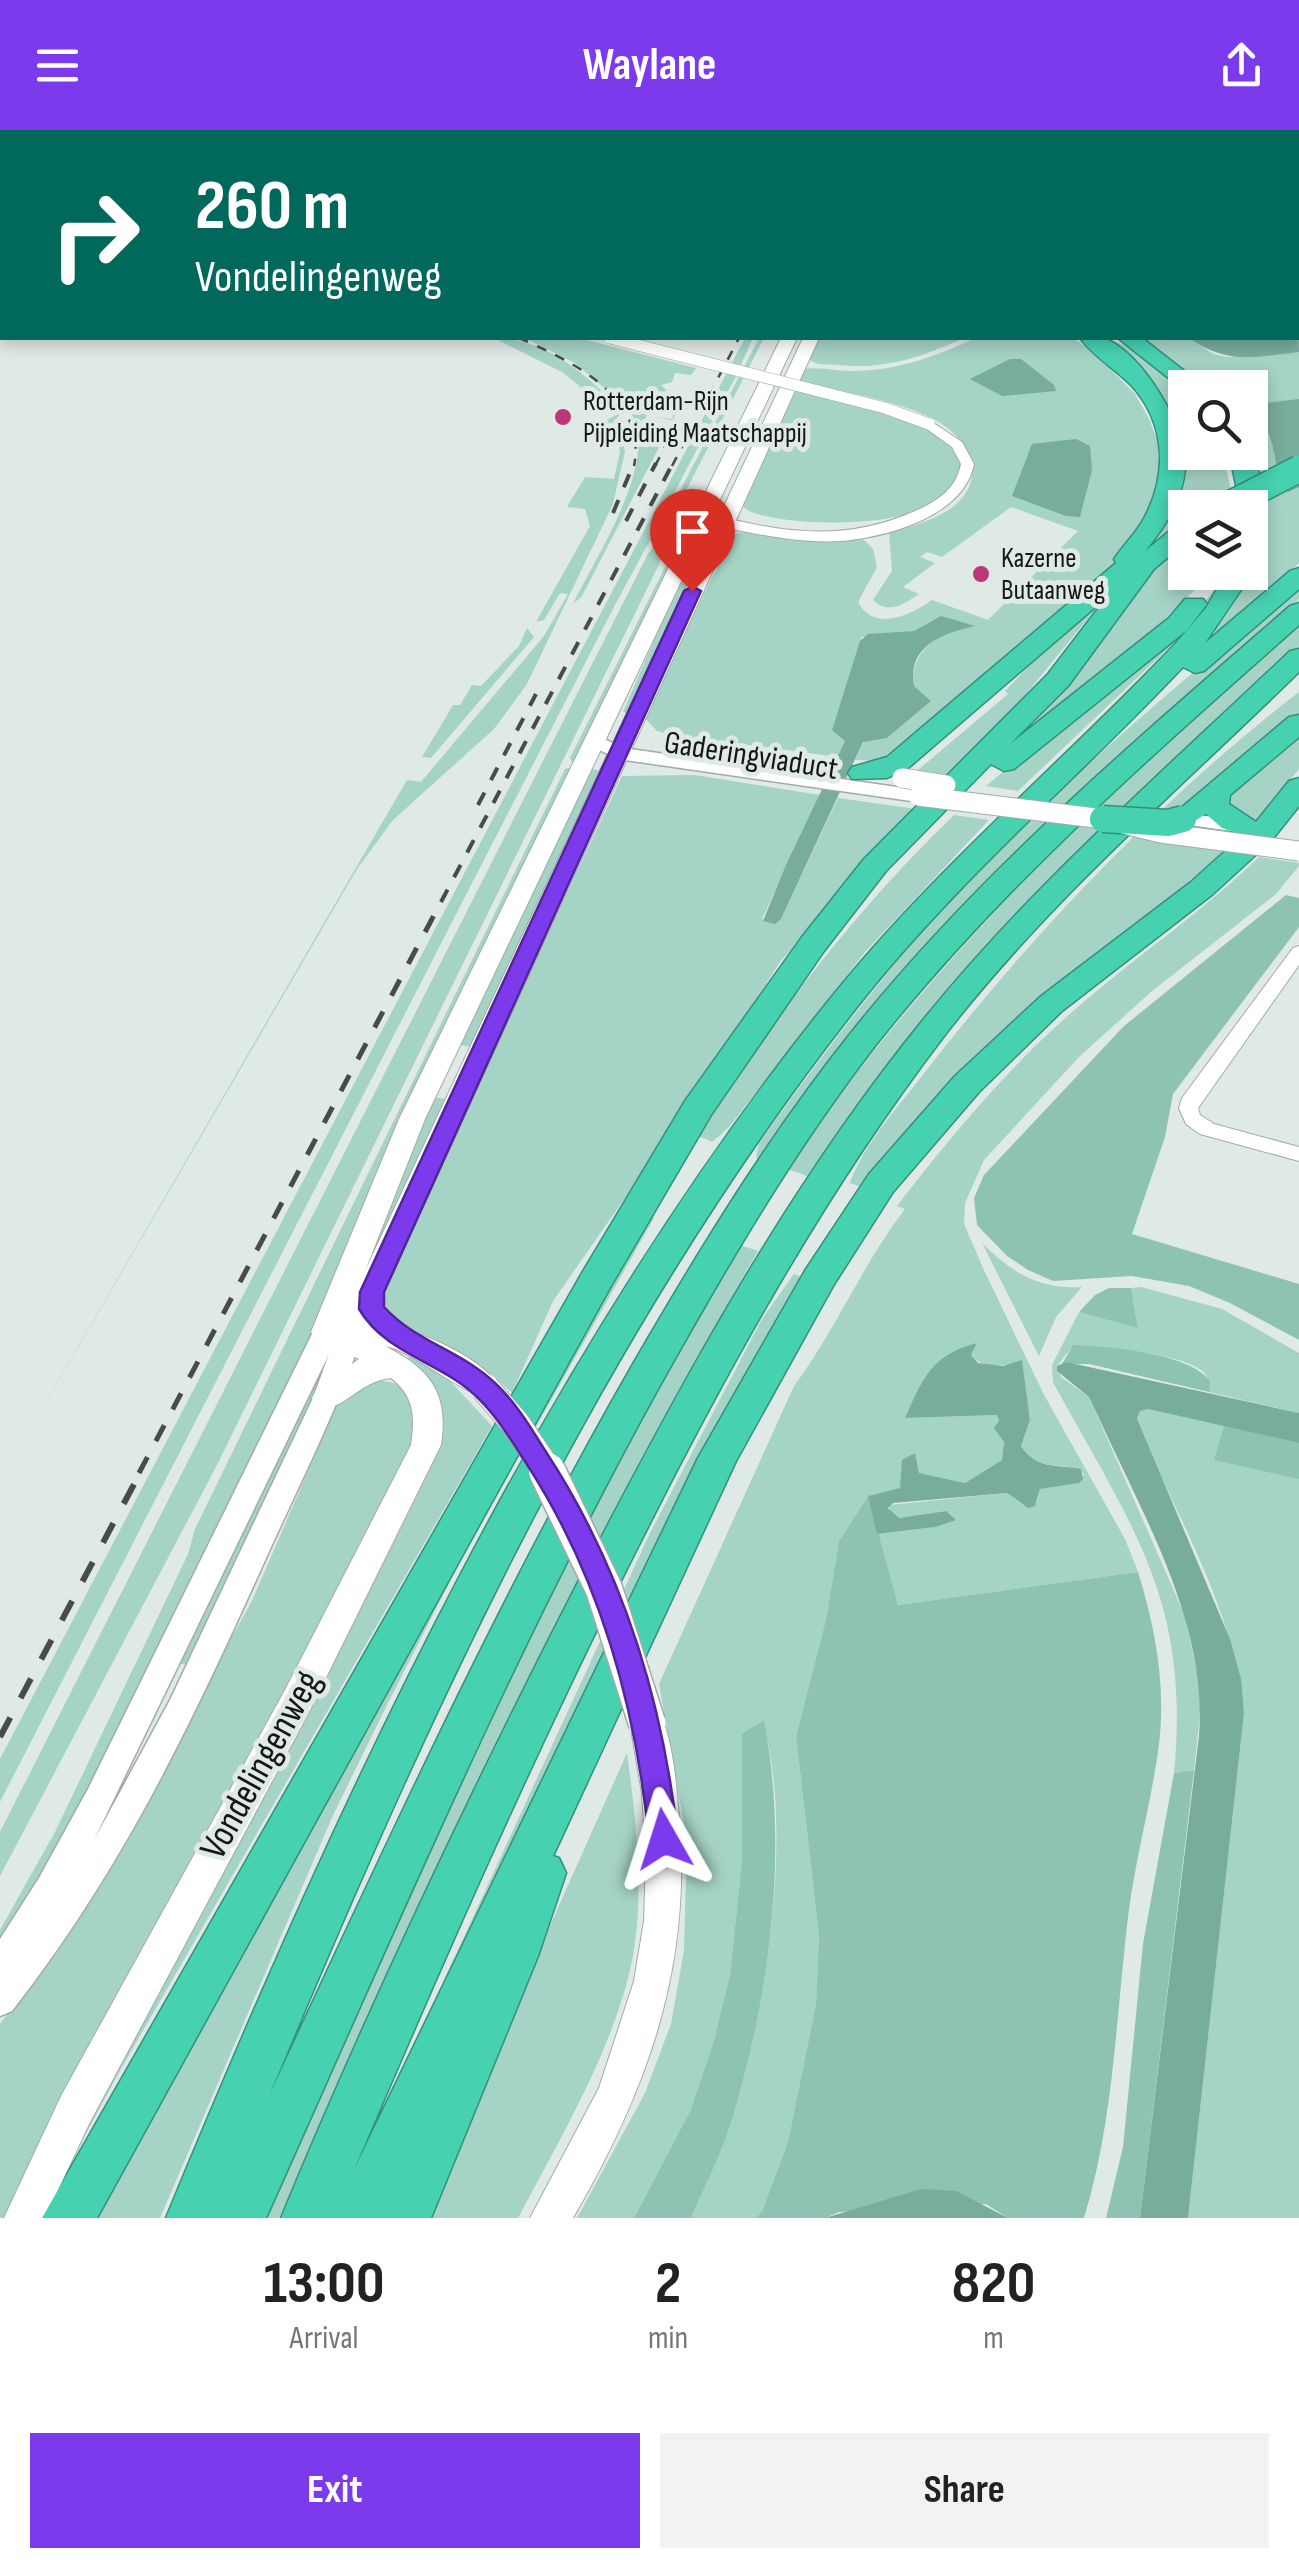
<!DOCTYPE html>
<html lang="en">
<head>
<meta charset="utf-8">
<style>
  :root { --surface:#fff; --page:#f2f2f2; --text:#222; --muted:#767676; --accent:#7c3aed }
  body { margin:0; font-family:"Sofia Sans Condensed",sans-serif; background:var(--page); color:var(--text); height:100vh; display:flex; flex-direction:column; font-size:38px; white-space:nowrap }
  * { box-sizing:border-box; margin:0 }
  p { font-size:32px; color:var(--muted) }
  .icon { flex:none; width:55px; height:55px; fill:none; stroke:currentColor; stroke-width:2; stroke-linecap:round; stroke-linejoin:round }
  .map { position:relative; height:2088px; overflow:hidden }
  .details { display:flex; flex-direction:column; background:var(--surface); flex:1 }
  .details>* { flex:none }
  .guide { position:absolute; left:0px; top:0px; width:1300px; height:210px; box-shadow:0 5px 15px #0003; background:#00695c; color:#fff; overflow:hidden }
  .controls { position:absolute; left:1168px; top:240px; display:grid; gap:20px }
  .controls a { display:grid; place-items:center; width:100px; height:100px; border-radius:0px; background:var(--surface); box-shadow:0 5px 15px #0003; font-size:50px }
  .pin { position:absolute; display:grid; place-items:center; width:85px; height:85px; color:#fff; margin:-102px -42px; border-radius:50% 50% 50% 0; rotate:-45deg; box-shadow:0 0 10px #0007 }
  .pin .icon { rotate:45deg }
  .me { position:absolute; width:110px; margin:-55px; rotate:354deg; stroke-linejoin:round; filter:drop-shadow(0 0 8px #0008) }
  .turn { display:flex; align-items:center; gap:35px; height:210px; padding:0 30px; font-size:45px }
  .turn .icon { width:130px; height:130px; stroke-width:2.5 }
  .turn b { display:block; font-size:70px; line-height:85px }
  .eta { display:flex; justify-content:space-evenly; align-items:center; height:170px; text-align:center }
  .eta b { font-size:60px; font-weight:700; line-height:70px }
  .button { display:flex; gap:20px; margin-top:auto; padding:20px 30px }
  .button a { flex:1; height:115px; border-radius:0px; background:var(--accent); color:#fff; font-size:40px; font-weight:700; line-height:115px; text-align:center }
  .button a+a { background:var(--page); color:var(--text) }
  header { display:flex; justify-content:space-between; align-items:center; height:130px; padding:0 30px; background:var(--accent); color:#fff; font-size:45px; font-weight:700 }
  .map>svg:first-child { display:block }
  .green { fill:#a5d3c5; fill-rule:evenodd }
  .forest { fill:#8ec3b3 }
  .water { fill:#78ac9c }
  .lines { fill:none; stroke-linecap:round; stroke-linejoin:round }
  .minor-casing { stroke:#a3aba8; stroke-width:2 }
  .tertiary-casing { stroke:#a3aba8; stroke-width:3 }
  .secondary-casing { stroke:#a3aba8; stroke-width:2 }
  .motorway-casing { stroke:#34907b; stroke-width:3 }
  .minor { fill:#fff; fill-rule:evenodd }
  .tertiary { fill:#fff; fill-rule:evenodd }
  .secondary { fill:#fff; fill-rule:evenodd }
  .motorway { fill:#46d1b1; fill-rule:evenodd }
  .rail-far3 { stroke:#474c4b; stroke-width:2.5; stroke-dasharray:10 10; stroke-linecap:butt }
  .rail-far2 { stroke:#474c4b; stroke-width:4; stroke-dasharray:14 14; stroke-linecap:butt }
  .rail-far1 { stroke:#474c4b; stroke-width:5; stroke-dasharray:18 18; stroke-linecap:butt }
  .rail { stroke:#474c4b; stroke-width:6; stroke-dasharray:22 22; stroke-linecap:butt }
  .minor-bridge-casing { stroke:#a3aba8; stroke-width:12; stroke-linecap:butt }
  .tertiary-bridge-casing { stroke:#a3aba8; stroke-width:21; stroke-linecap:butt }
  .secondary-bridge-far1-casing { stroke:#a3aba8; stroke-width:30; stroke-linecap:butt }
  .secondary-bridge-casing { stroke:#a3aba8; stroke-width:39; stroke-linecap:butt }
  .motorway-bridge-casing { stroke:#34907b; stroke-width:29; stroke-linecap:butt }
  .minor-bridge { stroke:#fff; stroke-width:11 }
  .tertiary-bridge { stroke:#fff; stroke-width:19 }
  .secondary-bridge-far1 { stroke:#fff; stroke-width:28 }
  .secondary-bridge { stroke:#fff; stroke-width:36 }
  .motorway-bridge { stroke:#46d1b1; stroke-width:26 }
  .route { fill:#7c3aed; stroke:#51269a; stroke-width:2.5 }
  .poi-dot { fill:#bc377a; stroke:#dfe9e6; stroke-width:4 }
  .labels { text-anchor:middle; dominant-baseline:central; stroke-width:10; stroke-linejoin:round; paint-order:stroke }
  .far-poi-label { font-size:28px; fill:#141716; stroke:#dfe9e6; text-anchor:start }
  .street-label { font-size:32px; fill:#141716; stroke:#dfe9e6 }
  .near-street-label { font-size:38px; fill:#141716; stroke:#dfe9e6 }
</style>
</head>
<body>
<header><svg class="icon" aria-label="menu" viewBox="0 0 24 24"><path d="M4 6h16M4 12h16M4 18h16"/></svg>Waylane<svg class="icon" aria-label="share" viewBox="0 0 24 24"><path d="M12 15V3M7 8l5-5 5 5M5 13v7h14v-7"/></svg></header>
<div class="map">
<svg width="1299" height="2088" viewBox="0 0 1299 2088">
  <rect width="100%" height="100%" fill="#dfe9e6"/>
  <g class="green">
    <polygon points="0,0 723,0 2,2 0,67"/>
    <path d="M494,208C542,207 586,243 617,277L608,279L562,242Z"/>
    <polygon points="525,208 579,208 696,238 691,245 675,243 672,252 661,255 668,262 679,264 659,274 627,277 575,233"/>
    <polygon points="745,208 753,208 735,248 659,391 666,388 759,208 764,208 670,392 649,412 616,473 0,1672 0,1629"/>
    <path d="M816,208H964C922,227 885,240 838,235C826,234 816,236 807,228Z"/>
    <path d="M976,208H1073L1092,221L1135,264L1149,289L1158,312V362L1150,384L1124,423L1088,458L879,631L855,630L864,611L887,608L931,571L914,556C909,528 931,508 955,498L932,491L914,501L862,507L832,600L846,609L838,627L673,605L657,601L643,586L734,404L752,401L864,410L873,419L877,437L858,472C874,503 911,485 932,470L988,490L1078,401L1011,377L942,427L927,422L920,427L935,433L903,457L919,464C904,474 889,485 873,470L892,441L889,403C908,397 929,392 947,381C988,355 975,313 937,291C901,270 838,262 796,251L800,240C818,235 837,242 855,241C900,240 936,226 976,208Z"/>
    <path d="M1095,208C1130,208 1162,241 1185,267V322L1222,323L1232,364L1206,377L1185,378V390L1136,425L1176,306Z"/>
    <polygon points="1136,208 1189,208 1213,224 1227,227 1299,222 1299,433 1221,504 1214,501 1248,447 1261,403 1250,322 1250,258 1202,257"/>
    <path d="M792,259C841,272 905,278 945,311C955,319 963,331 961,344C952,402 789,399 749,381L742,376Z"/>
    <path d="M683,271L582,466L573,474C595,428 662,328 630,282L649,281L639,301L649,303L645,311L659,313L672,290L655,287L672,289L675,282L663,280Z"/>
    <polygon points="622,282 617,288 625,321 613,374 527,554 494,599 393,690 357,739 0,1351 407,650 421,652 544,506 568,464 560,463 544,490 536,492 590,396 585,379 567,377 585,347 614,349 620,322 615,294 607,294 607,290"/>
    <polygon points="690,397 574,632 572,632 570,628 676,415 676,398"/>
    <polygon points="669,403 670,412 216,1337 0,1746 0,1702 648,424 660,408"/>
    <polygon points="1185,406 1185,442 1209,443 1201,454 1128,525 995,626 1127,465"/>
    <polygon points="698,409 707,410 626,583 623,582"/>
    <polygon points="1226,444 1198,488 1174,513 1018,661 986,656 1196,483"/>
    <path d="M1299,452V469L1079,666L761,1029L756,1028L759,1013C827,918 897,825 978,740C1076,638 1189,547 1299,452Z"/>
    <polygon points="1104,469 1002,593 945,651 919,644 918,640 1008,564 1005,561 1041,523"/>
    <path d="M1299,493V518L889,934L807,1046L787,1039C931,827 1109,661 1299,493Z"/>
    <polygon points="527,498 534,507 431,628 422,627 453,575 460,575 472,555 481,556 519,516"/>
    <path d="M1299,562V639L1260,686L1196,747L1068,848L862,1057L850,1053C864,1014 897,978 922,946C1031,805 1158,671 1299,562ZM1224,672L1237,697L1224,710L1150,705Z"/>
    <polygon points="573,637 335,1158 65,1706 0,1811 0,1800 55,1702 188,1424 195,1399 565,639"/>
    <polygon points="588,639 599,640 471,917 456,914"/>
    <polygon points="694,645 820,665 762,789 781,789 838,668 916,679 780,832 671,1002 553,1171 512,1263 480,1234 394,1192 387,1184 383,1164 512,871 535,832 622,646"/>
    <path d="M954,685L989,690L865,822L729,997L712,1012L694,1004C775,889 852,783 954,685Z"/>
    <path d="M1259,727L1299,733V736L1276,764L1152,861L1079,927L984,1030L965,1073L964,1094L983,1138L1043,1263L1125,1409L1138,1442L898,1475L877,1404L935,1397L946,1381L899,1388L891,1384L889,1375L1007,1363L1024,1376L1037,1372L1040,1359L1079,1353L1084,1344C1062,1327 1042,1347 1021,1316L1030,1290L1022,1231C1004,1236 985,1241 971,1225L976,1215C928,1231 925,1243 906,1288L997,1285L1004,1312L1002,1330L965,1353L919,1343L914,1324L902,1331L901,1358L868,1366L839,1411L826,1489L796,1606L819,1806L816,1874L788,2012L762,2081L756,2088H691C705,2056 722,2023 732,1990C766,1880 794,1702 763,1591L742,1605V1731L730,1844L713,1914L690,1981L634,2088H577L645,1963L671,1894L684,1820L687,1711L659,1554L794,1256C836,1200 862,1135 905,1079L897,1076C950,1007 1005,941 1071,883C1132,829 1200,784 1259,727Z"/>
    <polygon points="431,967 448,969 370,1145 362,1143"/>
    <polygon points="648,1081 654,1088 464,1424 391,1567 334,1683 160,2088 90,2088"/>
    <path d="M982,1113C1011,1142 1039,1160 1082,1157L1056,1187L1039,1226Z"/>
    <path d="M737,1114L758,1121C577,1432 429,1761 279,2088H257L532,1503L615,1334Z"/>
    <polygon points="794,1144 802,1147 340,2088 445,1848 649,1405 762,1189"/>
    <path d="M1141,1157L1222,1179L1299,1223V1283L1209,1262C1209,1253 1209,1246 1201,1240C1179,1223 1100,1216 1072,1217L1057,1236L1061,1247L1089,1267L1185,1486L1202,1566L1194,1640L1174,1643C1191,1469 1131,1396 1053,1252L1052,1235L1079,1182L1138,1197L1131,1158Z"/>
    <polygon points="412,1225 438,1238 492,1296 122,1937 40,2088 32,2088 438,1268 434,1256 404,1231"/>
    <polygon points="373,1249 399,1254 416,1278 413,1322 12,2088 0,2088 0,1894 58,1815 252,1471 342,1262"/>
    <polygon points="306,1250 322,1253 187,1534 178,1534"/>
    <path d="M1148,1279L1299,1313V2088H1188L1244,1583C1235,1484 1179,1389 1139,1299L1137,1289L1140,1281Z"/>
    <path d="M627,1623C637,1697 647,1779 627,1852C604,1936 558,2012 518,2088H430L553,1789Z"/>
  </g>
  <g class="forest">
    <polygon points="1286,765 1299,768 1299,797 1173,964 1165,1007 1132,1104 1299,1154 1299,1210 1230,1173 1189,1156 1132,1146 1053,1151 1028,1140 1007,1126 977,1095 974,1068 984,1045 1124,896"/>
    <polygon points="1109,1158 1131,1158 1138,1198 1079,1182 1095,1165"/>
    <path d="M1073,1215C1107,1216 1190,1223 1210,1251L1209,1262L1089,1234H1062Z"/>
    <polygon points="1224,1296 1299,1313 1299,1349 1214,1330"/>
    <path d="M868,1366L898,1475L1138,1442C1156,1500 1167,1560 1158,1622C1150,1677 1135,1731 1128,1787C1116,1887 1114,1990 1084,2088H1008L986,2074L839,2082L825,2088H756L762,2081L788,2012L816,1874L819,1806L796,1606L826,1489L839,1411Z"/>
    <path d="M764,1590C789,1720 770,1864 732,1990C722,2023 705,2056 691,2088H634L690,1981L713,1914L730,1844L742,1731V1604Z"/>
    <polygon points="1194,1640 1140,2088 1106,2088 1123,2017 1143,1814 1174,1643"/>
  </g>
  <g class="water">
    <path d="M1298,167L1299,222C1255,227 1227,235 1189,208H1298Z"/>
    <polygon points="1010,229 1021,229 1054,255 1056,261 1002,266 970,249"/>
    <path d="M1299,269V357L1288,362C1270,341 1281,310 1255,282L1265,273Z"/>
    <polygon points="1076,309 1090,316 1092,340 1080,387 1066,386 1012,366 1032,314"/>
    <path d="M941,486L975,496C944,503 907,515 914,556L931,571L887,608L863,612L781,789L775,794L763,791L786,735L845,611L832,600L860,511L868,504L914,501Z"/>
    <path d="M977,1213L971,1225L978,1233L1003,1236L1022,1230L1030,1290L1021,1316C1037,1340 1055,1334 1081,1339L1083,1349L1079,1353L1040,1359L1035,1376L1028,1378L1007,1363L893,1373L888,1378L899,1388L946,1381L956,1390L935,1397L877,1404L868,1366L900,1358L902,1330L915,1323L919,1343L965,1353L1002,1330L1004,1312L994,1298L999,1291L997,1285L905,1288C923,1248 931,1225 977,1213Z"/>
    <path d="M1066,1232L1299,1283V1313L1148,1279L1140,1281L1137,1289L1230,1509L1241,1549L1244,1583L1188,2088H1140L1199,1606C1208,1493 1143,1386 1098,1286L1089,1267L1057,1241V1236Z"/>
    <polygon points="921,2059 956,2061 1008,2088 825,2088"/>
  </g>
  <g class="lines">
    <defs>
      <g id="minor">
        <rect x="0" y="67" width="2" height="6"/>
        <rect x="0" y="148" width="2" height="7"/>
        <path d="M929,290L962,312L974,334C964,386 888,407 841,411C809,413 777,408 747,402C730,399 709,396 695,386L702,382C778,402 841,414 915,381C938,371 956,359 961,334L952,317L924,297V291Z"/>
        <polygon points="1299,816 1299,835 1198,978 1200,985 1214,994 1299,1017 1299,1031 1200,1004 1186,994 1179,978 1182,968 1293,818"/>
      </g>
      <g id="tertiary">
        <polygon points="594,604 623,618 918,660 928,666 918,672 618,629 587,614 587,606"/>
        <polygon points="1183,683 1245,691 1255,697 1245,703 1176,693 1173,689"/>
        <path d="M326,1192L335,1195L339,1203L357,1204L360,1211C335,1285 299,1355 267,1426C192,1592 125,1736 12,1881L0,1886V1809L39,1748L88,1659L313,1202L317,1195ZM329,1224L313,1268L170,1570L94,1710Z"/>
      </g>
      <g id="secondary">
        <path d="M781,208H797L425,989L365,1141L803,208H819L370,1193C406,1194 482,1225 500,1258L496,1266C471,1274 418,1222 385,1216C430,1239 449,1263 441,1315L308,1584L89,1994L45,2088H4L61,1966L284,1562L411,1315C415,1287 415,1267 391,1248C357,1251 343,1285 316,1276L312,1268L316,1260L359,1229L316,1210L311,1202L399,989Z"/>
        <path d="M647,1578L659,1582C674,1613 676,1654 679,1687C692,1838 647,1960 573,2088H530L599,1958L634,1851L644,1791L646,1728L642,1663L630,1593L635,1582Z"/>
      </g>
      <g id="motorway">
        <polygon points="1298,41 1299,41 1299,53 1298,52"/>
        <rect x="0" y="106" width="2" height="12"/>
        <rect x="1298" y="126" width="1" height="12"/>
        <path d="M1080,208C1086,208 1097,206 1103,208C1142,221 1188,299 1185,339C1182,371 1165,397 1145,421L1176,396L1185,394V413L1154,439L1068,556L1010,614L1169,488L1185,469H1203L1207,474L1187,500L1014,639L1004,641L991,634L886,741L824,821L711,985L611,1156L97,2088H42L582,1143L685,971L802,807L864,729L1048,544L1107,467L907,639L887,648L852,649L848,643L852,637L887,627L1116,433L1114,429C1123,416 1134,405 1142,392C1168,347 1167,294 1131,255C1115,239 1092,225 1080,208Z"/>
        <polygon points="1118,208 1142,208 1206,258 1185,258 1185,261"/>
        <path d="M1250,320C1263,347 1268,378 1262,408L1250,415V378H1241L1229,322Z"/>
        <path d="M1250,438L1253,442L1205,513L1290,441L1299,438V459L1204,541L1195,543L1183,537C1077,649 958,750 861,872C603,1198 428,1584 269,1966C384,1719 497,1471 633,1234C699,1120 768,1007 850,904C978,743 1136,610 1290,476L1299,473V495C1150,627 999,759 875,916C792,1023 724,1141 658,1259C510,1527 391,1809 266,2088H166C341,1664 547,1216 838,859C940,734 1065,630 1176,513L1206,478L1227,442H1250Z"/>
        <path d="M1299,519V542C1177,661 1046,773 941,910C827,1060 734,1227 649,1395C541,1607 446,1824 353,2042L698,1328L806,1139L869,1044L955,946L1040,867L1191,752L1243,705L1222,698L1206,684L1183,698L1173,695L1168,689L1289,587L1299,585V607L1230,665L1229,674L1256,692L1289,651L1299,648V676L1271,711L1213,764L1062,881L979,962L893,1062L833,1156L736,1331L553,1726L559,1728L566,1743L538,1826L431,2088H281C370,1873 471,1661 577,1454C678,1259 784,1061 923,890C1032,755 1164,641 1290,521Z"/>
      </g>
    </defs>
    <use href="#minor" class="minor-casing"/>
    <use href="#tertiary" class="tertiary-casing"/>
    <use href="#secondary" class="secondary-casing"/>
    <use href="#motorway" class="motorway-casing"/>
    <use href="#minor" class="minor"/>
    <use href="#tertiary" class="tertiary"/>
    <use href="#secondary" class="secondary"/>
    <use href="#motorway" class="motorway"/>
    <g class="rail-far3">
      <polyline points="1202,0 1219,2"/>
      <polyline points="654,2 688,0"/>
      <path d="M519,208C570,230 648,267 634,336"/>
      <polyline points="655,336 698,254"/>
      <polyline points="672,336 739,208"/>
    </g>
    <g class="rail-far2">
      <polyline points="613,383 634,333"/>
      <polyline points="626,391 656,333"/>
      <polyline points="478,675 536,564"/>
      <polyline points="441,772 673,333"/>
    </g>
    <polyline class="rail-far1" points="139,1343 442,770"/>
    <polyline class="rail" points="0,1607 141,1341"/>
    <defs>
      <polyline id="minor-bridge" points="610,208 885,278 929,294"/>
      <g id="tertiary-bridge">
        <polyline points="902,648 946,655"/>
        <polyline points="918,666 1103,689 1161,703 1299,721"/>
      </g>
      <polyline id="secondary-bridge-far1" points="485,1258 516,1294 549,1343"/>
      <polyline id="secondary-bridge" points="547,1341 604,1459 647,1593"/>
      <g id="motorway-bridge">
        <polyline points="1223,378 1299,339"/>
        <polyline points="1103,689 1168,693 1183,689"/>
      </g>
    </defs>
    <use href="#minor-bridge" class="minor-bridge-casing"/>
    <use href="#tertiary-bridge" class="tertiary-bridge-casing"/>
    <use href="#secondary-bridge-far1" class="secondary-bridge-far1-casing"/>
    <use href="#secondary-bridge" class="secondary-bridge-casing"/>
    <use href="#motorway-bridge" class="motorway-bridge-casing"/>
    <use href="#minor-bridge" class="minor-bridge"/>
    <use href="#tertiary-bridge" class="tertiary-bridge"/>
    <use href="#secondary-bridge-far1" class="secondary-bridge-far1"/>
    <use href="#secondary-bridge" class="secondary-bridge"/>
    <use href="#motorway-bridge" class="motorway-bridge"/>
  </g>
  <path class="route" d="M692,456L701,461L384,1162V1177C417,1213 461,1220 496,1254C517,1274 531,1298 546,1322C622,1438 663,1572 678,1709L674,1719L664,1723L653,1719L649,1709C636,1578 600,1448 528,1336C513,1313 499,1289 479,1269C443,1232 386,1225 359,1179L360,1162L684,461Z"/>
  <g class="poi-dot">
    <circle cx="563" cy="287" r="10"/>
    <circle cx="981" cy="444" r="10"/>
  </g>
  <g class="labels">
    <g class="far-poi-label">
      <text x="583" y="271">Rotterdam-Rijn<tspan x="583" dy="32">Pijpleiding Maatschappij</tspan></text>
      <text x="1001" y="428">Kazerne<tspan x="1001" dy="32">Butaanweg</tspan></text>
    </g>
    <g class="street-label">
      <text transform="translate(751 626) rotate(9)">Gaderingviaduct</text>
    </g>
    <g class="near-street-label">
      <text transform="translate(261 1635) rotate(-61)">Vondelingenweg</text>
    </g>
  </g>
</svg>
<div class="controls">
<a><svg class="icon" aria-label="search" viewBox="0 0 24 24"><circle cx="10" cy="10" r="6"/><path d="M15 15l6 6"/></svg></a>
<a><svg class="icon" aria-label="layers" viewBox="0 0 24 24"><path d="M12 4l9 5-9 5-9-5zM3 14l9 5 9-5"/></svg></a>
</div>
<div class="pin" style="left:692px;top:461px;background:#d93025"><svg class="icon" aria-label="arrive" viewBox="0 0 24 24"><path d="M6 21V4h12l-3 4 3 4H6"/></svg></div>
<svg class="me" style="left:664px;top:1709px" viewBox="-20 -20 40 40"><path d="M0-17L14 15 0 8-14 15z" fill="#7c3aed" stroke="#fff" stroke-width="4"/></svg>
<div class="guide">
<div class="turn"><svg class="icon" aria-label="right" viewBox="0 0 24 24"><path d="M7 20v-9h11M14 6l5 5-5 5"/></svg><div><b>260 m</b>Vondelingenweg</div></div>
</div>
</div>
<section class="details">
<div class="eta">
<div><b>13:00</b><p>Arrival</p></div>
<div><b>2</b><p>min</p></div>
<div><b>820</b><p>m</p></div>
</div>
<div class="button"><a>Exit</a><a>Share</a></div>
</section>
</body>
</html>
